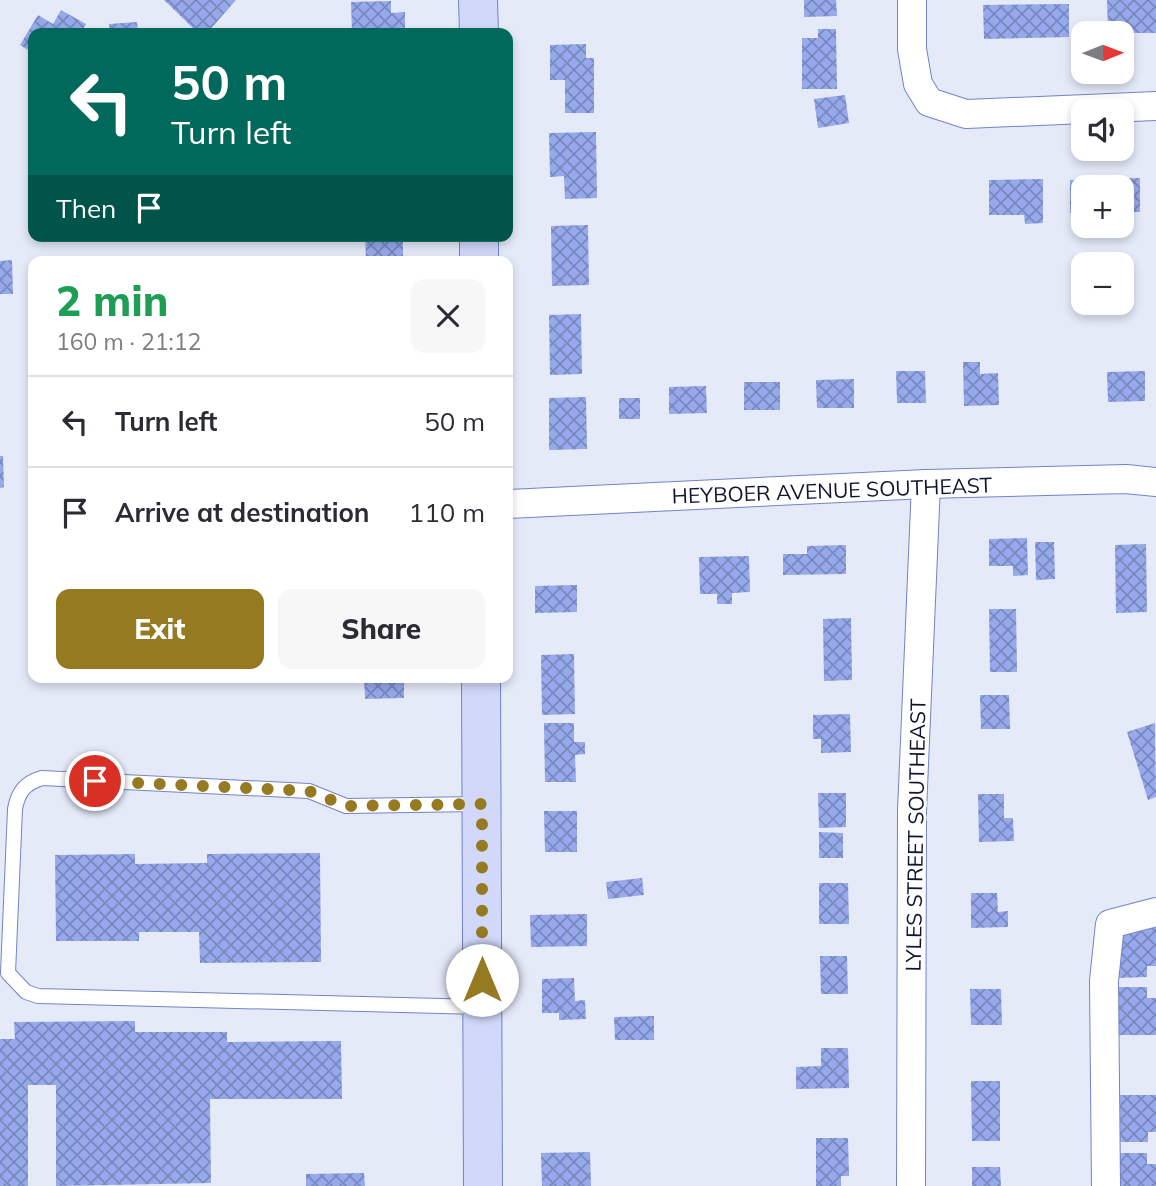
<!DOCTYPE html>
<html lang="en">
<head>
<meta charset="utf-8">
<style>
  :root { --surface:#fff; --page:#f7f7f7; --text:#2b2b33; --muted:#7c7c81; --line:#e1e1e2; --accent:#957a22 }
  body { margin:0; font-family:Mulish,sans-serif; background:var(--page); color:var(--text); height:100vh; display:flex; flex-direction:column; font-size:26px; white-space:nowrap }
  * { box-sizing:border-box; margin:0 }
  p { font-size:23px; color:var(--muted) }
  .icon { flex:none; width:38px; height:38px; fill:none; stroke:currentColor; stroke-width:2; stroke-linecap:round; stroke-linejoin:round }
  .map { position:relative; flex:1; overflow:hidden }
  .side { position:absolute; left:28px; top:256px; width:485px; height:427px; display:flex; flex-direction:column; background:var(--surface); border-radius:14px; box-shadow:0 4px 10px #0003 }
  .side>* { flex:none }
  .guide { position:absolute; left:28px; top:28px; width:485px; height:214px; border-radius:14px; box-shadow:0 4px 10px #0003; background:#00695c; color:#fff; overflow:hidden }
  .needle { width:46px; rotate:89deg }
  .buttons { position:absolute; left:1071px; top:21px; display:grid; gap:14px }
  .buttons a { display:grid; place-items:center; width:63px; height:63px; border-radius:14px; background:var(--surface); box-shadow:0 4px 10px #0003; font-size:35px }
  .pin { position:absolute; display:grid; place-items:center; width:60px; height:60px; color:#fff; margin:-30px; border:4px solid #fff; border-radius:50%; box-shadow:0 2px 7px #0007 }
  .me { position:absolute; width:77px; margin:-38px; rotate:0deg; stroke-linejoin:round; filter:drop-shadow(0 0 5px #0008) }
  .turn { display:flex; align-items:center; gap:24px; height:147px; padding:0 28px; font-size:32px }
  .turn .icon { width:91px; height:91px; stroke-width:2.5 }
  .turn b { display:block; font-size:49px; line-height:60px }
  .then { display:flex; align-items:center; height:66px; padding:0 28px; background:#0003; gap:14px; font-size:26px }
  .round { display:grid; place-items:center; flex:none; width:74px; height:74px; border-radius:14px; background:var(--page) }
  .headline { display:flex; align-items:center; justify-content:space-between; height:119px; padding:0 28px }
  h1 { font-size:42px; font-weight:800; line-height:52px; color:#1e9e55 }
  .primary-button { display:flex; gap:14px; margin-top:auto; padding:14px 28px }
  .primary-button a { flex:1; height:80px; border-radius:14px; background:var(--accent); color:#fff; font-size:28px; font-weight:800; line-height:80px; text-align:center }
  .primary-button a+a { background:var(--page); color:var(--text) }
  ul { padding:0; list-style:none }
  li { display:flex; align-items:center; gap:21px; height:91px; padding:0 28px; border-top:2px solid var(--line) }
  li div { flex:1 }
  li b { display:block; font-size:26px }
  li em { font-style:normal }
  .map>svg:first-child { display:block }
  .building { fill:url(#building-cross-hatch) }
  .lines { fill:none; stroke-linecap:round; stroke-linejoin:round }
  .lane-casing { stroke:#7284c6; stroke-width:16 }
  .street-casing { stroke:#7284c6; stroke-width:30 }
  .secondary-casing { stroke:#7284c6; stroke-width:40 }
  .lane { stroke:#fff; stroke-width:14 }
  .street { stroke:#fff; stroke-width:28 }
  .secondary { stroke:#d1d8fa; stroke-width:38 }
  .route { stroke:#957a22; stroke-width:12; stroke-dasharray:0 21.6 }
  .labels { text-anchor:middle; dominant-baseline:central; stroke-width:6; stroke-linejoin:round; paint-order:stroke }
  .street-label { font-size:21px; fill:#0f152e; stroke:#fff }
</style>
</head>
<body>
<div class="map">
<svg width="1156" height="1186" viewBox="0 0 1156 1186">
  <defs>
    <pattern id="building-cross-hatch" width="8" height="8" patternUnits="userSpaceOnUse" patternTransform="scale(1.75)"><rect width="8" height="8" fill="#96a9eb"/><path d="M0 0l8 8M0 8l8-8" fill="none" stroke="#7988bf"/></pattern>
  </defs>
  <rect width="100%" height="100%" fill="#e5eaf9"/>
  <g class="building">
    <polygon points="164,0 236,0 207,33 198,33"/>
    <polygon points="804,0 836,0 837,16 804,17"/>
    <polygon points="1107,0 1156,0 1156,33 1108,33"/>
    <polygon points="391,1 391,13 405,12 405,33 352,33 351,2"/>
    <polygon points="1069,4 1069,37 984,39 983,5"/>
    <polygon points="61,10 86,24 81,33 33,33 33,53 20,45 38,15 53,24"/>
    <polygon points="137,22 138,33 110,33 109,24"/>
    <polygon points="818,29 836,29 837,89 802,89 802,38 818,38"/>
    <polygon points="338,30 338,33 305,33 305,31"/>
    <polygon points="586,44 586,58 594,58 594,113 565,113 565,80 550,80 550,45"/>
    <polygon points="845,95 849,123 818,128 814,99"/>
    <polygon points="596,132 597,198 565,199 564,176 550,177 549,133"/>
    <polygon points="1140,178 1140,212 1122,212 1122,187 1083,187 1083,213 1070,213 1070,180"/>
    <polygon points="1043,179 1043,223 1025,224 1024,215 989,215 989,180"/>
    <polygon points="588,225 589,285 552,286 551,226"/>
    <polygon points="365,236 403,236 403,261 366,261"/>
    <polygon points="12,260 13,294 0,294 0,261"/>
    <polygon points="581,314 582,374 550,375 549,315"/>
    <polygon points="963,362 980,362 980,374 998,373 999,405 964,406"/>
    <polygon points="896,371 925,371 926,403 897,403"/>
    <polygon points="1145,371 1145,401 1108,402 1107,372"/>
    <polygon points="854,379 854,408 817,408 816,380"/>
    <rect x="744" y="382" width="36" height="28"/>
    <polygon points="706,386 707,413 669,414 669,387"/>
    <polygon points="586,397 587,449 549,450 549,398"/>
    <rect x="619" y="398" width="21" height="21"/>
    <polygon points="0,456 3,456 4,487 0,488"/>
    <polygon points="1027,538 1028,575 1013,576 1013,566 989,566 989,539"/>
    <polygon points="1035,542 1054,542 1055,579 1036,580"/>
    <polygon points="1146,544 1147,612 1116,613 1115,545"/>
    <polygon points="846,545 846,574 783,575 783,554 807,554 807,546"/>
    <polygon points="749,556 750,592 732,593 732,604 717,604 717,594 700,594 699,557"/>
    <polygon points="577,585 577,612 535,613 535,586"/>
    <polygon points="989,609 1016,609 1017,672 990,672"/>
    <polygon points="851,618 852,680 824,681 823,619"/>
    <polygon points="574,654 575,714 542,715 541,655"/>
    <polygon points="364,677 404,677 404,698 365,699"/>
    <polygon points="980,695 1009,695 1010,729 981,729"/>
    <polygon points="850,714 851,752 821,753 821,739 813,739 813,715"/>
    <polygon points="544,723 574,723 574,742 585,742 585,754 575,755 576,782 545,782"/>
    <polygon points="1155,723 1156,797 1148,800 1127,732"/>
    <polygon points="818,793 846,793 846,827 819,828"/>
    <polygon points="978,794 1004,794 1004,818 1013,818 1014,841 979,842"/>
    <polygon points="544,811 577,811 577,852 545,852"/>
    <polygon points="819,832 843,833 843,858 819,858"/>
    <polygon points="320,853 321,962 200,963 199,932 139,932 139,941 56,941 55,855 135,854 135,864 207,863 207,854"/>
    <polygon points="642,878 644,895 608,899 606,882"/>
    <polygon points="819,883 848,883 849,924 819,924"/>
    <polygon points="971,893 997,893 998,912 1008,911 1008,927 971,928"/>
    <polygon points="587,914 587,946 531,947 530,915"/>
    <polygon points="1156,928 1156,966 1147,966 1147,977 1118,978 1118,929"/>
    <polygon points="820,956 847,956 848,994 821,994"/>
    <polygon points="574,978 575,1001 585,1000 586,1019 559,1020 559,1013 542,1013 542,979"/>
    <polygon points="1117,987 1147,987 1147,998 1156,998 1156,1035 1118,1035"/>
    <polygon points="970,989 1001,989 1002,1025 971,1025"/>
    <polygon points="654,1016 654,1040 615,1040 614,1017"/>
    <polygon points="135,1021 135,1032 227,1032 227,1042 341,1041 342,1099 210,1099 211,1183 56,1186 56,1085 28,1085 28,1186 0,1186 0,1039 15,1039 14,1022"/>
    <polygon points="821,1048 848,1048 849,1088 796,1089 796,1067 821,1066"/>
    <polygon points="971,1081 1000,1081 1000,1141 972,1141"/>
    <polygon points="1118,1095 1156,1095 1156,1132 1148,1132 1148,1142 1118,1142"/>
    <polygon points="816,1138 848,1138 849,1176 841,1176 841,1186 816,1186"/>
    <polygon points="590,1152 591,1186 542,1186 541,1153"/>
    <polygon points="1119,1153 1147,1153 1147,1164 1156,1164 1156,1186 1119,1186"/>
    <polygon points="972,1167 1000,1167 1001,1186 972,1186"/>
    <polygon points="364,1173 365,1186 306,1186 306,1174"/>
  </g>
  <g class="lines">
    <defs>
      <path id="lane" d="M478,804L346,806L309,791L42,778C25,783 18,792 15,809L8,973L26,992L38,996L481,1007"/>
      <g id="street">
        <polyline points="912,0 912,49 918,84 929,102 966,114 1156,106"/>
        <polyline points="508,504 926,484 1126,479 1156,482"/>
        <polyline points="911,1186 912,811 926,484"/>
        <polyline points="1106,1186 1104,981 1110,924 1156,912"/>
      </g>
      <g id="secondary">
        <polyline points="478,0 479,33"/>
        <polyline points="479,236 479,261"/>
        <polyline points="481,677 483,1186"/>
      </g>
    </defs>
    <use href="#lane" class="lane-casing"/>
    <use href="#street" class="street-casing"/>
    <use href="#secondary" class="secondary-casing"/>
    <use href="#lane" class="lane"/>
    <use href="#street" class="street"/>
    <use href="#secondary" class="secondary"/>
  </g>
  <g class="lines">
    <polyline class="route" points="95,781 309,791 346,806 482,804 482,980"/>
  </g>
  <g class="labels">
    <g class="street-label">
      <text transform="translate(832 490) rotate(-2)">HEYBOER AVENUE SOUTHEAST</text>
      <text transform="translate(915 835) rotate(-89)">LYLES STREET SOUTHEAST</text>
    </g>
  </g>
</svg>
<div class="buttons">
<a><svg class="needle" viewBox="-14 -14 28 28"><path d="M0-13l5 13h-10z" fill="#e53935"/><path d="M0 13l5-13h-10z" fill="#7c7c81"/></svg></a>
<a><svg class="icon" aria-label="sound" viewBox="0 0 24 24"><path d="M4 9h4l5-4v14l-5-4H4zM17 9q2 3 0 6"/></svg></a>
<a>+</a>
<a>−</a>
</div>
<div class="pin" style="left:95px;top:781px;background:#d93025"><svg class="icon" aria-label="arrive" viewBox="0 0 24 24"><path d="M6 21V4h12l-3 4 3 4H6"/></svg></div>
<svg class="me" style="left:482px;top:980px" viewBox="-20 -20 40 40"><circle r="19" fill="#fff"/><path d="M0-13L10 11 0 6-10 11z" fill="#957a22"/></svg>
<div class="guide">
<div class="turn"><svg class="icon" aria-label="left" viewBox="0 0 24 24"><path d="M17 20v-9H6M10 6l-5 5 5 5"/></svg><div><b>50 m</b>Turn left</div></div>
<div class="then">Then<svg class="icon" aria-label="arrive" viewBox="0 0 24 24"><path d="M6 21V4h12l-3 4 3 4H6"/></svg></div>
</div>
<section class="side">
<div class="headline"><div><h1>2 min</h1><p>160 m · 21:12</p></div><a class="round"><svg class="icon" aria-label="close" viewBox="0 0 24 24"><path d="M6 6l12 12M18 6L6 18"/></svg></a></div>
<ul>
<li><svg class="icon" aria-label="left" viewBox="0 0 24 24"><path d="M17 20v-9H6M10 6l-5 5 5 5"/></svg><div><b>Turn left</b></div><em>50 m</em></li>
<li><svg class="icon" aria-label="arrive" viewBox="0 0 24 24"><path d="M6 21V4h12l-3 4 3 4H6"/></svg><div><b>Arrive at destination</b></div><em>110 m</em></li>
</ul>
<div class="primary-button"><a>Exit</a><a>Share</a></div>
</section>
</div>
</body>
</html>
